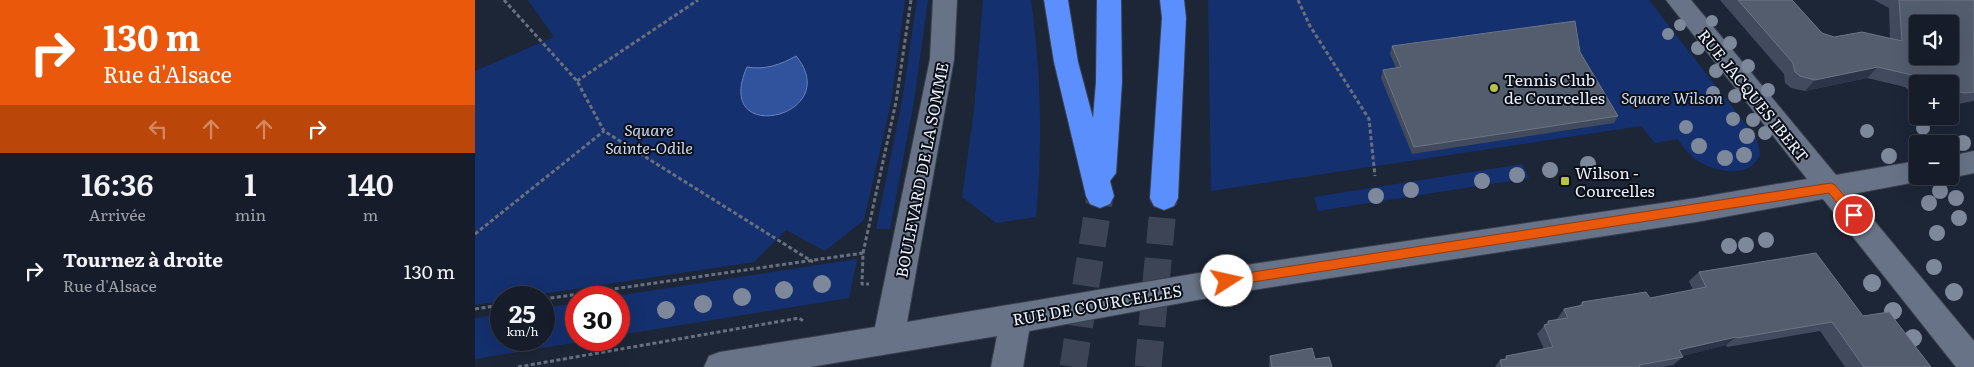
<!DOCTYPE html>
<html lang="fr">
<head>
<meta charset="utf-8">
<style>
  :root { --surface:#161c29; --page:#1f2531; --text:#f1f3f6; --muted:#9ea1a8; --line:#353a46 }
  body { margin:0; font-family:Literata,serif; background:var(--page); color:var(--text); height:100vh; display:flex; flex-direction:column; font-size:19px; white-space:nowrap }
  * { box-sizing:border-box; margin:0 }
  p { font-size:16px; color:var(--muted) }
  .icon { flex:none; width:28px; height:28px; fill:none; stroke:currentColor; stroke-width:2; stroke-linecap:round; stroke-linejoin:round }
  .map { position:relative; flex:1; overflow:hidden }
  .sheet { display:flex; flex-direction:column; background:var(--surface); width:475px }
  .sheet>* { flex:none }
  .hud { background:#ea580c; color:#fff; overflow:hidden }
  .fabs { position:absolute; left:1434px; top:15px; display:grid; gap:10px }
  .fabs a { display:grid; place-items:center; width:50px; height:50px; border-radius:5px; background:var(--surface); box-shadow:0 5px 20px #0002,0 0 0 1px var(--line); font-size:25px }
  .speed { position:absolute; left:15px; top:286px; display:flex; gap:10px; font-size:25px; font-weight:700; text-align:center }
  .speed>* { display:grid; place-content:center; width:65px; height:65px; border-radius:50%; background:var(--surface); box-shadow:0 5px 20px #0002,0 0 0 1px var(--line); line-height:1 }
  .speed small { font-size:12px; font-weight:400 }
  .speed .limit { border:8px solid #d22; background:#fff; color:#111 }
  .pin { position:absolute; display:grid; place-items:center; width:42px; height:42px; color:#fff; margin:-21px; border:2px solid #fff; border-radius:50%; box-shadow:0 1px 5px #0007 }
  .me { position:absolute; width:55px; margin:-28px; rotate:80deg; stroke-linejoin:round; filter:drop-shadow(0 0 4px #0008) }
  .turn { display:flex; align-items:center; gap:18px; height:105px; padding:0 20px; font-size:22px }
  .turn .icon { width:65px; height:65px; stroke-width:2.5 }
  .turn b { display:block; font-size:35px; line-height:42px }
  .lanes { display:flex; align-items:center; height:48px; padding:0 20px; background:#0003; justify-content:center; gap:25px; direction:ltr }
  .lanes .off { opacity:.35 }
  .eta { display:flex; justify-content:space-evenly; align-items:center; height:85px; text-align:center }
  .eta b { font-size:30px; font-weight:600; line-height:35px }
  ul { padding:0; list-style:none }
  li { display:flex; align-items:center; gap:15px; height:65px; padding:0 20px }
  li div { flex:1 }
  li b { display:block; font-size:19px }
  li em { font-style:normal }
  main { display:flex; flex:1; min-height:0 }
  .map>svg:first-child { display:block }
  .green { fill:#14306e }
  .water { fill:#31539d; stroke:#6982ba }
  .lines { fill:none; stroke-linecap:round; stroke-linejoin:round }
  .highway-tunnel { stroke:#3c4455; stroke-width:27; stroke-dasharray:27 14; stroke-linecap:butt }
  .minor-casing { stroke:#39414f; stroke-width:2 }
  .highway-casing { stroke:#39414f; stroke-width:2 }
  .path { stroke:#68707f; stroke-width:3; stroke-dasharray:4 2.5; stroke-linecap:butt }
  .minor { fill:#687387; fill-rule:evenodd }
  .highway { fill:#5c8ffe; fill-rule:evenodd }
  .tree { fill:#7e889b }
  .wall { fill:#424b5d }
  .shaded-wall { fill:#2b3547 }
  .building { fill:#545d6e; stroke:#6c7485; fill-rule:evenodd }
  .route { fill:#ea580c; stroke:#983908 }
  .poi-dot { fill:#b7c147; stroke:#0b0f17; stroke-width:2 }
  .labels { text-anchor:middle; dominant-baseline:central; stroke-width:4; stroke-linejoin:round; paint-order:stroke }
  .poi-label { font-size:16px; fill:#ebf1fd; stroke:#0b0f17; text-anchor:start }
  .street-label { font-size:16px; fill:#ebf1fd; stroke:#0b0f17 }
  .park-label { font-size:16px; font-style:italic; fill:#cdd8ed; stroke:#0b0f17 }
</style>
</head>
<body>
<main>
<section class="sheet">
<div class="hud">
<div class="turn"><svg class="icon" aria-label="right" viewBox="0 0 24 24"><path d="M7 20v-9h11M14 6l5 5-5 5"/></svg><div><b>130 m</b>Rue d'Alsace</div></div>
<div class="lanes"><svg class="icon off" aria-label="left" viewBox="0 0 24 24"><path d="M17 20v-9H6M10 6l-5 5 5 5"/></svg><svg class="icon off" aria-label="ahead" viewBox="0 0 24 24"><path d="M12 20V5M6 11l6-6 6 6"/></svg><svg class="icon off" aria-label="ahead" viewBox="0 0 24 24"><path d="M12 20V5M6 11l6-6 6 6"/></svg><svg class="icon" aria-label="right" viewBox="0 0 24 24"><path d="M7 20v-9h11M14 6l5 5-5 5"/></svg></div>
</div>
<div class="eta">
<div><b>16:36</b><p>Arrivée</p></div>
<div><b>1</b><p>min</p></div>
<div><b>140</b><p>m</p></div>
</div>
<ul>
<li><svg class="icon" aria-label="right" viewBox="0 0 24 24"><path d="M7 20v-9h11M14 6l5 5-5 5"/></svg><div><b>Tournez à droite</b><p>Rue d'Alsace</p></div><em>130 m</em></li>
</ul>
</section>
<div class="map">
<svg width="1499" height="367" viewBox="0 0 1499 367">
  <rect width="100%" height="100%" fill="#1d2637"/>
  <g class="green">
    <polygon points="53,0 430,0 416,103 389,220 350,251 311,230 279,262 47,297 26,298 26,301 0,305 0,71 79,37"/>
    <polygon points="442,0 453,0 439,101 415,229 401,229 427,101"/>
    <path d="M508,0H556C566,74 568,142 561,217L521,223L487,197L499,110Z"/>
    <path d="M733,0H1174L1282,139L1285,154C1276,180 1239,172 1221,160C1213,154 1208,147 1203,139L1180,143L1166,126L736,191Z"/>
    <polygon points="1047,164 1054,178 843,211 839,197"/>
    <polygon points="382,259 374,298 144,335 144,298 135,297"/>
    <polygon points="101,303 101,340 116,340 0,359 0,318 26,314 26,340 69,340 69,308"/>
  </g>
  <path class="water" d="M321,56C371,117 236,148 272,67C290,70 305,65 321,56Z"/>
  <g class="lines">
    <g class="highway-tunnel">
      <polyline points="598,367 625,196"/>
      <polyline points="673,367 689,198"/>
    </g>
    <defs>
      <g id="minor">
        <polygon points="458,0 482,0 479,59 432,322 771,265 1221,198 1332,179 1191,0 1216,0 1361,175 1442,161 1442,176 1453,176 1452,180 1377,194 1499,341 1499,367 1481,367 1348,199 1221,222 771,291 554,331 548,367 516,367 522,336 335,367 229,367 234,356 245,352 400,327 455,59"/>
        <polygon points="1499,151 1499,173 1475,178 1470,176 1475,176 1475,156"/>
      </g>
      <g id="highway">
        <polygon points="569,0 593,0 603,62 618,118 621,82 622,0 646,0 647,82 641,173 635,181 639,196 635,204 625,208 615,204 611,196 579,62"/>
        <polygon points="685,0 709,0 711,18 703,198 699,206 689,210 679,206 675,198 687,18"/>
      </g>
    </defs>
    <use href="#minor" class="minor-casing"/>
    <use href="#highway" class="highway-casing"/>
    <g class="path">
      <polyline points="29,0 102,81 129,131 338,262"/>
      <polyline points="823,0 835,26 894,119 900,176"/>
      <polyline points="102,81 223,0"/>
      <polyline points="0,234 129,131"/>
      <polyline points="388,253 421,102 436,0"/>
      <polyline points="69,299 388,253 387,284 394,284"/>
      <polyline points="0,309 26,305"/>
      <polyline points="43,367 324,318 330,322"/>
    </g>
    <use href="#minor" class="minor"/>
    <use href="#highway" class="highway"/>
  </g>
  <g class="tree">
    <circle cx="1237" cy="21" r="6"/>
    <circle cx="1205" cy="25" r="6"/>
    <circle cx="1193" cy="34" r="6"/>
    <circle cx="1255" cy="43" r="7"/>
    <circle cx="1223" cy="48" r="7"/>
    <circle cx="1273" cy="66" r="7"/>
    <circle cx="1241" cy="71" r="7"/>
    <circle cx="1293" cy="90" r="7"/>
    <circle cx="1238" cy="93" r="7"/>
    <circle cx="1260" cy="96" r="7"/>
    <circle cx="1258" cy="119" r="7"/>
    <circle cx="1278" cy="120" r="7"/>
    <circle cx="1211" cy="127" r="7"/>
    <circle cx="1448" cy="128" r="7"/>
    <circle cx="1392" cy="131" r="7"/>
    <circle cx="1290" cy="133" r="7"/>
    <circle cx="1272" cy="136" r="8"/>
    <circle cx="1488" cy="143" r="8"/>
    <circle cx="1224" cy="146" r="8"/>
    <circle cx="1269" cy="155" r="8"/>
    <circle cx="1414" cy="156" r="8"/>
    <circle cx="1250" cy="158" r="8"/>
    <circle cx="1113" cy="164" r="8"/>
    <circle cx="1075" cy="170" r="8"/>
    <circle cx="1042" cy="175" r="8"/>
    <circle cx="1007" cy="181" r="8"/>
    <circle cx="936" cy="190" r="8"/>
    <circle cx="1465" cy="191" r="8"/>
    <circle cx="901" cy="196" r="8"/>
    <circle cx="1481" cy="198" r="8"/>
    <circle cx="1454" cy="203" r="8"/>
    <circle cx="1484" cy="218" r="8"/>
    <circle cx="1462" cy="233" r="8"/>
    <circle cx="1291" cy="240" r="8"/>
    <circle cx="1271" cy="245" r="8"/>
    <circle cx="1254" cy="246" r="8"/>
    <circle cx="1459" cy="267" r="8"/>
    <circle cx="1397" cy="283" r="9"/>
    <circle cx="347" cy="284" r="9"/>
    <circle cx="309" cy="290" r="9"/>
    <circle cx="1479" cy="292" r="9"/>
    <circle cx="267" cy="297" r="9"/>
    <circle cx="228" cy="304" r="9"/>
    <circle cx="191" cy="310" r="9"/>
    <circle cx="1418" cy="311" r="9"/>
    <circle cx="1438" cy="338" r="9"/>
  </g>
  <g class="wall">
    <polygon points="1245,0 1317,0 1347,33 1359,37 1415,39 1414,8 1399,0 1499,0 1499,101 1478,105 1475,104 1475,84 1442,84 1442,96 1439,95 1430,87 1392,78 1330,91 1316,88 1310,83 1309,74"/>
    <polygon points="917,46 1105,52 1143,116 1139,123 937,154 906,78 908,70 921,68 915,54"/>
    <polygon points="1224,272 1388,316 1456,367 1370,367 1345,331 1252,347 1251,345 1207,356 1208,357 1198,365 1188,367 1020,367 1025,360 1029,360 1031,356 1069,349 1062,334 1073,321 1083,319 1082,319 1089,309 1104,306 1107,302 1175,298 1218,290 1214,281"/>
    <polygon points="795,356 840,359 857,367 794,367"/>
  </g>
  <g class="shaded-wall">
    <polygon points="1403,67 1392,78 1330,91 1340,80"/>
    <polygon points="1261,337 1251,345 1195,359 1204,350"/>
  </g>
  <g class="building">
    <path d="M1263,0H1317L1347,33L1359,37L1387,32L1427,41L1424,0H1499V92L1490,93L1475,90V84L1450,83L1441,76L1403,67L1340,80L1325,76L1320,72L1318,63ZM1442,24H1475V56H1442Z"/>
    <polygon points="1100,21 1105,52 1143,116 939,147 908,70 926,67 917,46"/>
    <polygon points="1341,253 1388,316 1414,312 1456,367 1389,367 1357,322 1262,338 1261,337 1204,350 1208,357 1164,365 1165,367 1026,367 1027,367 1025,360 1032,359 1031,356 1078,347 1069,325 1074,324 1073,321 1093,318 1089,309 1108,305 1107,302 1171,292 1175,298 1231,287 1224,272"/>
    <polygon points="837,348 840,359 854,357 857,367 797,367 795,356"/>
  </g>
  <polygon class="route" points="1356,183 1360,185 1383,212 1384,215 1383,218 1374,218 1354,193 752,286 748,285 746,281 748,277 752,276"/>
  <g class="poi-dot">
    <circle cx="1019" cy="88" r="5"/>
    <rect x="1085" y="176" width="10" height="10" rx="2.5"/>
  </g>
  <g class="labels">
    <g class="poi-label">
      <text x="1029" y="79">Tennis Club<tspan x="1029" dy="18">de Courcelles</tspan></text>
      <text x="1100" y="172">Wilson -<tspan x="1100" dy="18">Courcelles</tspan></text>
    </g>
    <g class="street-label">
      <text transform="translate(1279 95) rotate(51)">RUE JACQUES IBERT</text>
      <text transform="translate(446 170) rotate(-79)">BOULEVARD DE LA SOMME</text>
      <text transform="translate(622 304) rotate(-10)">RUE DE COURCELLES</text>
    </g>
    <g class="park-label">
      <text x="1197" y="97">Square Wilson</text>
      <text x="174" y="129">Square<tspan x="174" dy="18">Sainte-Odile</tspan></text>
    </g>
  </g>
</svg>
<div class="fabs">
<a><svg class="icon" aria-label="sound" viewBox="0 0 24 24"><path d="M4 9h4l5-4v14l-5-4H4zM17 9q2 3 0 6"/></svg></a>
<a>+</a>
<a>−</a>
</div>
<div class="speed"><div>25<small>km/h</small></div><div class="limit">30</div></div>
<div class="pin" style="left:1379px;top:215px;background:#d93025"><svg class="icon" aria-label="arrive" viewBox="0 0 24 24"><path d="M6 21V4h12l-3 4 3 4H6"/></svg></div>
<svg class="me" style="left:752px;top:281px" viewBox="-20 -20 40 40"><circle r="19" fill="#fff"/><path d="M0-13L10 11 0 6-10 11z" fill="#ea580c"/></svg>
</div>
</main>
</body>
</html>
